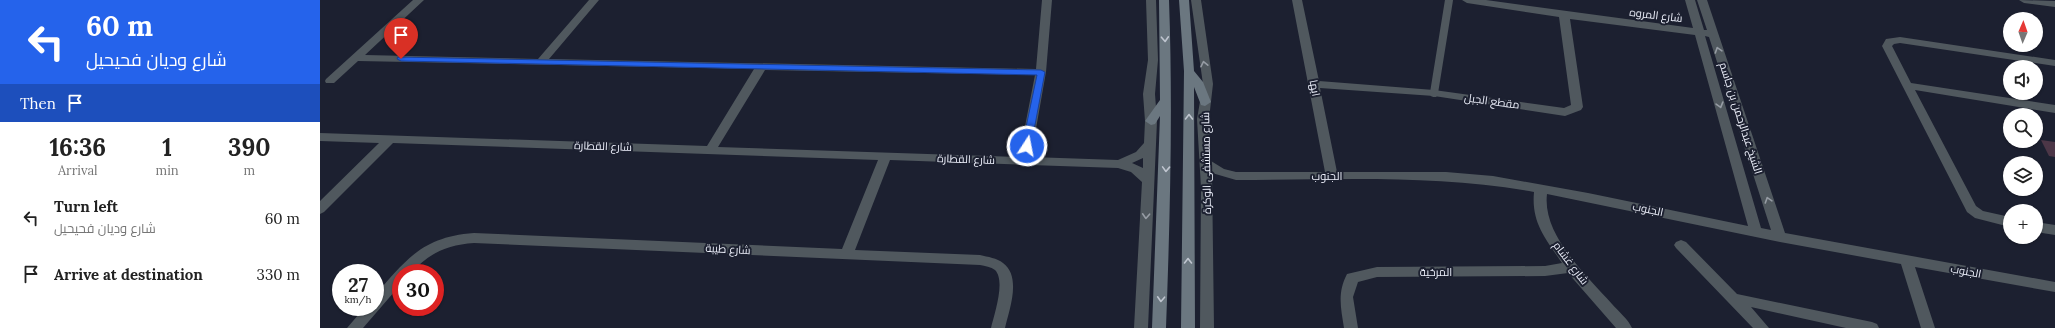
<!DOCTYPE html>
<html lang="en">
<head>
<meta charset="utf-8">
<style>
  :root { --surface:#fff; --page:#f6f6f6; --text:#222; --muted:#767676 }
  body { margin:0; font-family:Lora,Cairo,serif; background:var(--page); color:var(--text); height:100vh; display:flex; flex-direction:column; font-size:15px; white-space:nowrap }
  * { box-sizing:border-box; margin:0 }
  p { font-size:13px; color:var(--muted) }
  .icon { flex:none; width:22px; height:22px; fill:none; stroke:currentColor; stroke-width:2; stroke-linecap:round; stroke-linejoin:round }
  .map { position:relative; flex:1; overflow:hidden }
  .panel { display:flex; flex-direction:column; background:var(--surface); width:320px }
  .panel>* { flex:none }
  .banner { background:#2563eb; color:#fff; overflow:hidden }
  .needle { width:26px; rotate:2deg }
  .controls { position:absolute; left:1683px; top:12px; display:grid; gap:8px }
  .controls a { display:grid; place-items:center; width:40px; height:40px; border-radius:50%; background:var(--surface); box-shadow:0 1px 3px #0004; font-size:20px }
  .speed { position:absolute; left:12px; top:264px; display:flex; gap:8px; font-size:20px; font-weight:700; text-align:center }
  .speed>* { display:grid; place-content:center; width:52px; height:52px; border-radius:50%; background:var(--surface); box-shadow:0 1px 3px #0004; line-height:1 }
  .speed small { font-size:10px; font-weight:400 }
  .speed .limit { border:6px solid #d22; background:#fff; color:#111 }
  .pin { position:absolute; display:grid; place-items:center; width:34px; height:34px; color:#fff; margin:-41px -17px; border-radius:50% 50% 50% 0; rotate:-45deg; box-shadow:0 0 4px #0007 }
  .pin .icon { rotate:45deg }
  .me { position:absolute; width:44px; margin:-22px; rotate:11deg; stroke-linejoin:round; filter:drop-shadow(0 0 3px #0008) }
  .turn { display:flex; align-items:center; gap:14px; height:84px; padding:0 20px; font-size:18px }
  .turn .icon { width:52px; height:52px; stroke-width:2.5 }
  .turn b { display:block; font-size:28px; line-height:34px }
  .then { display:flex; align-items:center; height:38px; padding:0 20px; background:#0003; gap:8px; font-size:15px }
  .eta { display:flex; justify-content:space-evenly; align-items:center; height:68px; text-align:center }
  .eta b { font-size:24px; font-weight:700; line-height:28px }
  ul { padding:0; list-style:none }
  li { display:flex; align-items:center; gap:12px; height:56px; padding:0 20px }
  li div { flex:1 }
  li b { display:block; font-size:15px }
  li em { font-style:normal }
  main { display:flex; flex:1; min-height:0 }
  .map>svg:first-child { display:block }
  .green { fill:#4c3647 }
  .lines { fill:none; stroke-linecap:round; stroke-linejoin:round }
  .lane { stroke:#50585e; stroke-width:8 }
  .street { fill:#50585e; fill-rule:evenodd }
  .secondary { fill:#6b7780; fill-rule:evenodd }
  .oneway { stroke:#bfc5cf }
  .oneway2 { stroke:#969ca4 }
  .route { fill:#2563eb; stroke:#184099 }
  .labels { text-anchor:middle; dominant-baseline:central; stroke-width:4; stroke-linejoin:round; paint-order:stroke }
  .street-label { font-size:11px; fill:#eceffa; stroke:#1c2030 }
</style>
</head>
<body>
<main>
<section class="panel">
<div class="banner">
<div class="turn"><svg class="icon" aria-label="left" viewBox="0 0 24 24"><path d="M17 20v-9H6M10 6l-5 5 5 5"/></svg><div><b>60 m</b>شارع وديان فحيحيل</div></div>
<div class="then">Then<svg class="icon" aria-label="arrive" viewBox="0 0 24 24"><path d="M6 21V4h12l-3 4 3 4H6"/></svg></div>
</div>
<div class="eta">
<div><b>16:36</b><p>Arrival</p></div>
<div><b>1</b><p>min</p></div>
<div><b>390</b><p>m</p></div>
</div>
<ul>
<li><svg class="icon" aria-label="left" viewBox="0 0 24 24"><path d="M17 20v-9H6M10 6l-5 5 5 5"/></svg><div><b>Turn left</b><p>شارع وديان فحيحيل</p></div><em>60 m</em></li>
<li><svg class="icon" aria-label="arrive" viewBox="0 0 24 24"><path d="M6 21V4h12l-3 4 3 4H6"/></svg><div><b>Arrive at destination</b></div><em>330 m</em></li>
</ul>
</section>
<div class="map">
<svg width="1735" height="328" viewBox="0 0 1735 328">
  <rect width="100%" height="100%" fill="#1c2030"/>
  <polygon class="green" points="1721,140 1735,142 1735,157 1729,156"/>
  <g class="lines">
    <polyline class="lane" points="1114,93 1129,0"/>
    <g class="street">
      <path d="M93,0H104L45,55L218,59L269,0H279L229,59L716,69L722,0H732L726,72L711,157L798,160L816,152L824,143L825,121L823,94L828,60L826,0H836L838,60L835,94L837,121L828,328H814L822,182L811,172L798,168L570,160L535,250L660,255C668,257 677,258 683,263C702,277 689,310 685,328H671C674,315 686,281 675,270C671,267 665,266 660,265L154,243C127,245 109,253 91,273H81V284L43,328H27L45,307H55V295C87,259 102,237 154,233L522,249L558,160L73,143L4,212L0,214V201L59,143L0,141V133L387,146L434,69L38,61L14,83H6L5,81L6,79ZM445,70L715,75L699,157L398,147ZM823,158V168L812,163Z"/>
      <path d="M871,0H881L893,84L889,119L891,161L904,169L916,172H1005L972,0H982L999,81L1114,90L1244,108L1251,105L1239,17L1147,3L1142,0H1166L1373,28L1365,0H1375L1384,30H1387L1377,0H1387L1465,233L1735,282V292L1595,267L1615,328H1601L1581,264L1460,242L1227,194C1222,235 1267,276 1292,304C1299,312 1308,319 1312,328H1296L1248,273L1225,276L1057,277L1038,282L1033,297L1038,328H1024C1021,308 1017,293 1027,274L1057,267L1225,266L1242,263C1226,239 1211,223 1214,192C1116,174 1015,180 916,180L892,173L894,328H880L881,188L877,119L883,84ZM1250,19L1375,35L1428,226L1268,193L1173,176L1126,172H1017L1000,88L1114,96L1245,116L1261,110L1263,107ZM1385,36L1389,37L1451,230L1441,228Z"/>
      <polygon points="1699,0 1735,1 1735,7 1704,3"/>
      <polygon points="1580,37 1735,60 1735,66 1580,43 1574,44 1572,46 1591,83 1735,105 1735,113 1595,90 1656,206 1663,211 1690,217 1690,227 1655,218 1647,212 1562,46 1566,39"/>
      <polygon points="1716,222 1735,225 1735,235 1716,232"/>
      <polygon points="1361,240 1366,242 1417,294 1552,322 1557,324 1559,328 1526,328 1431,307 1449,328 1433,328 1356,248 1354,245 1356,242"/>
    </g>
    <g class="secondary">
      <path d="M839,0H849C853,109 850,219 846,328H832L840,116L835,124L831,125L825,121L840,100Z"/>
      <polygon points="859,0 869,0 874,71 883,82 891,102 885,106 881,105 874,87 875,328 861,328 864,71"/>
    </g>
  </g>
  <defs><path id="oneway-chevron" d="M-2-3.5L2.5 0L-2 3.5" fill="none" stroke-width="1.6" stroke-linecap="round" stroke-linejoin="round"/></defs>
  <g class="oneway">
    <use href="#oneway-chevron" transform="translate(845 39) rotate(87)"/>
    <use href="#oneway-chevron" transform="translate(869 117) rotate(-90)"/>
    <use href="#oneway-chevron" transform="translate(846 169) rotate(92)"/>
    <use href="#oneway-chevron" transform="translate(868 261) rotate(-90)"/>
    <use href="#oneway-chevron" transform="translate(841 299) rotate(93)"/>
  </g>
  <g class="oneway2">
    <use href="#oneway-chevron" transform="translate(1398 50) rotate(-108)"/>
    <use href="#oneway-chevron" transform="translate(884 64) rotate(-102)"/>
    <use href="#oneway-chevron" transform="translate(1400 105) rotate(74)"/>
    <use href="#oneway-chevron" transform="translate(1448 200) rotate(-108)"/>
    <use href="#oneway-chevron" transform="translate(826 216) rotate(93)"/>
  </g>
  <polygon class="route" points="78,57 721,70 725,72 711,146 707,149 702,146 717,75 81,61 77,59"/>
  <g class="labels">
    <g class="street-label">
      <text transform="translate(1336 15) rotate(7)">شارع المروه</text>
      <text transform="translate(995 88) rotate(79)">ابها</text>
      <text transform="translate(1172 101) rotate(8)">مقطع الجبل</text>
      <text transform="translate(1421 118) rotate(72)">الشيخ عبدالرحمن بن جاسم</text>
      <text transform="translate(283 146) rotate(2)">شارع القطارة</text>
      <text transform="translate(646 159) rotate(2)">شارع القطارة</text>
      <text transform="translate(886 163) rotate(-91)">شارع مستشفى الوكرة</text>
      <text x="1007" y="176">الجنوب</text>
      <text transform="translate(1328 209) rotate(12)">الجنوب</text>
      <text transform="translate(408 249) rotate(3)">شارع طيبة</text>
      <text transform="translate(1251 263) rotate(53)">شارع غشام</text>
      <text transform="translate(1646 271) rotate(11)">الجنوب</text>
      <text x="1116" y="272">المرخية</text>
    </g>
  </g>
</svg>
<div class="controls">
<a><svg class="needle" viewBox="-14 -14 28 28"><path d="M0-13l5 13h-10z" fill="#e53935"/><path d="M0 13l5-13h-10z" fill="#767676"/></svg></a>
<a><svg class="icon" aria-label="sound" viewBox="0 0 24 24"><path d="M4 9h4l5-4v14l-5-4H4zM17 9q2 3 0 6"/></svg></a>
<a><svg class="icon" aria-label="search" viewBox="0 0 24 24"><circle cx="10" cy="10" r="6"/><path d="M15 15l6 6"/></svg></a>
<a><svg class="icon" aria-label="layers" viewBox="0 0 24 24"><path d="M12 4l9 5-9 5-9-5zM3 14l9 5 9-5"/></svg></a>
<a>+</a>
</div>
<div class="speed"><div>27<small>km/h</small></div><div class="limit">30</div></div>
<div class="pin" style="left:81px;top:59px;background:#d93025"><svg class="icon" aria-label="arrive" viewBox="0 0 24 24"><path d="M6 21V4h12l-3 4 3 4H6"/></svg></div>
<svg class="me" style="left:707px;top:146px" viewBox="-20 -20 40 40"><circle r="17" fill="#2563eb" stroke="#fff" stroke-width="3"/><path d="M0-11L8 9 0 5-8 9z" fill="#fff"/></svg>
</div>
</main>
</body>
</html>
